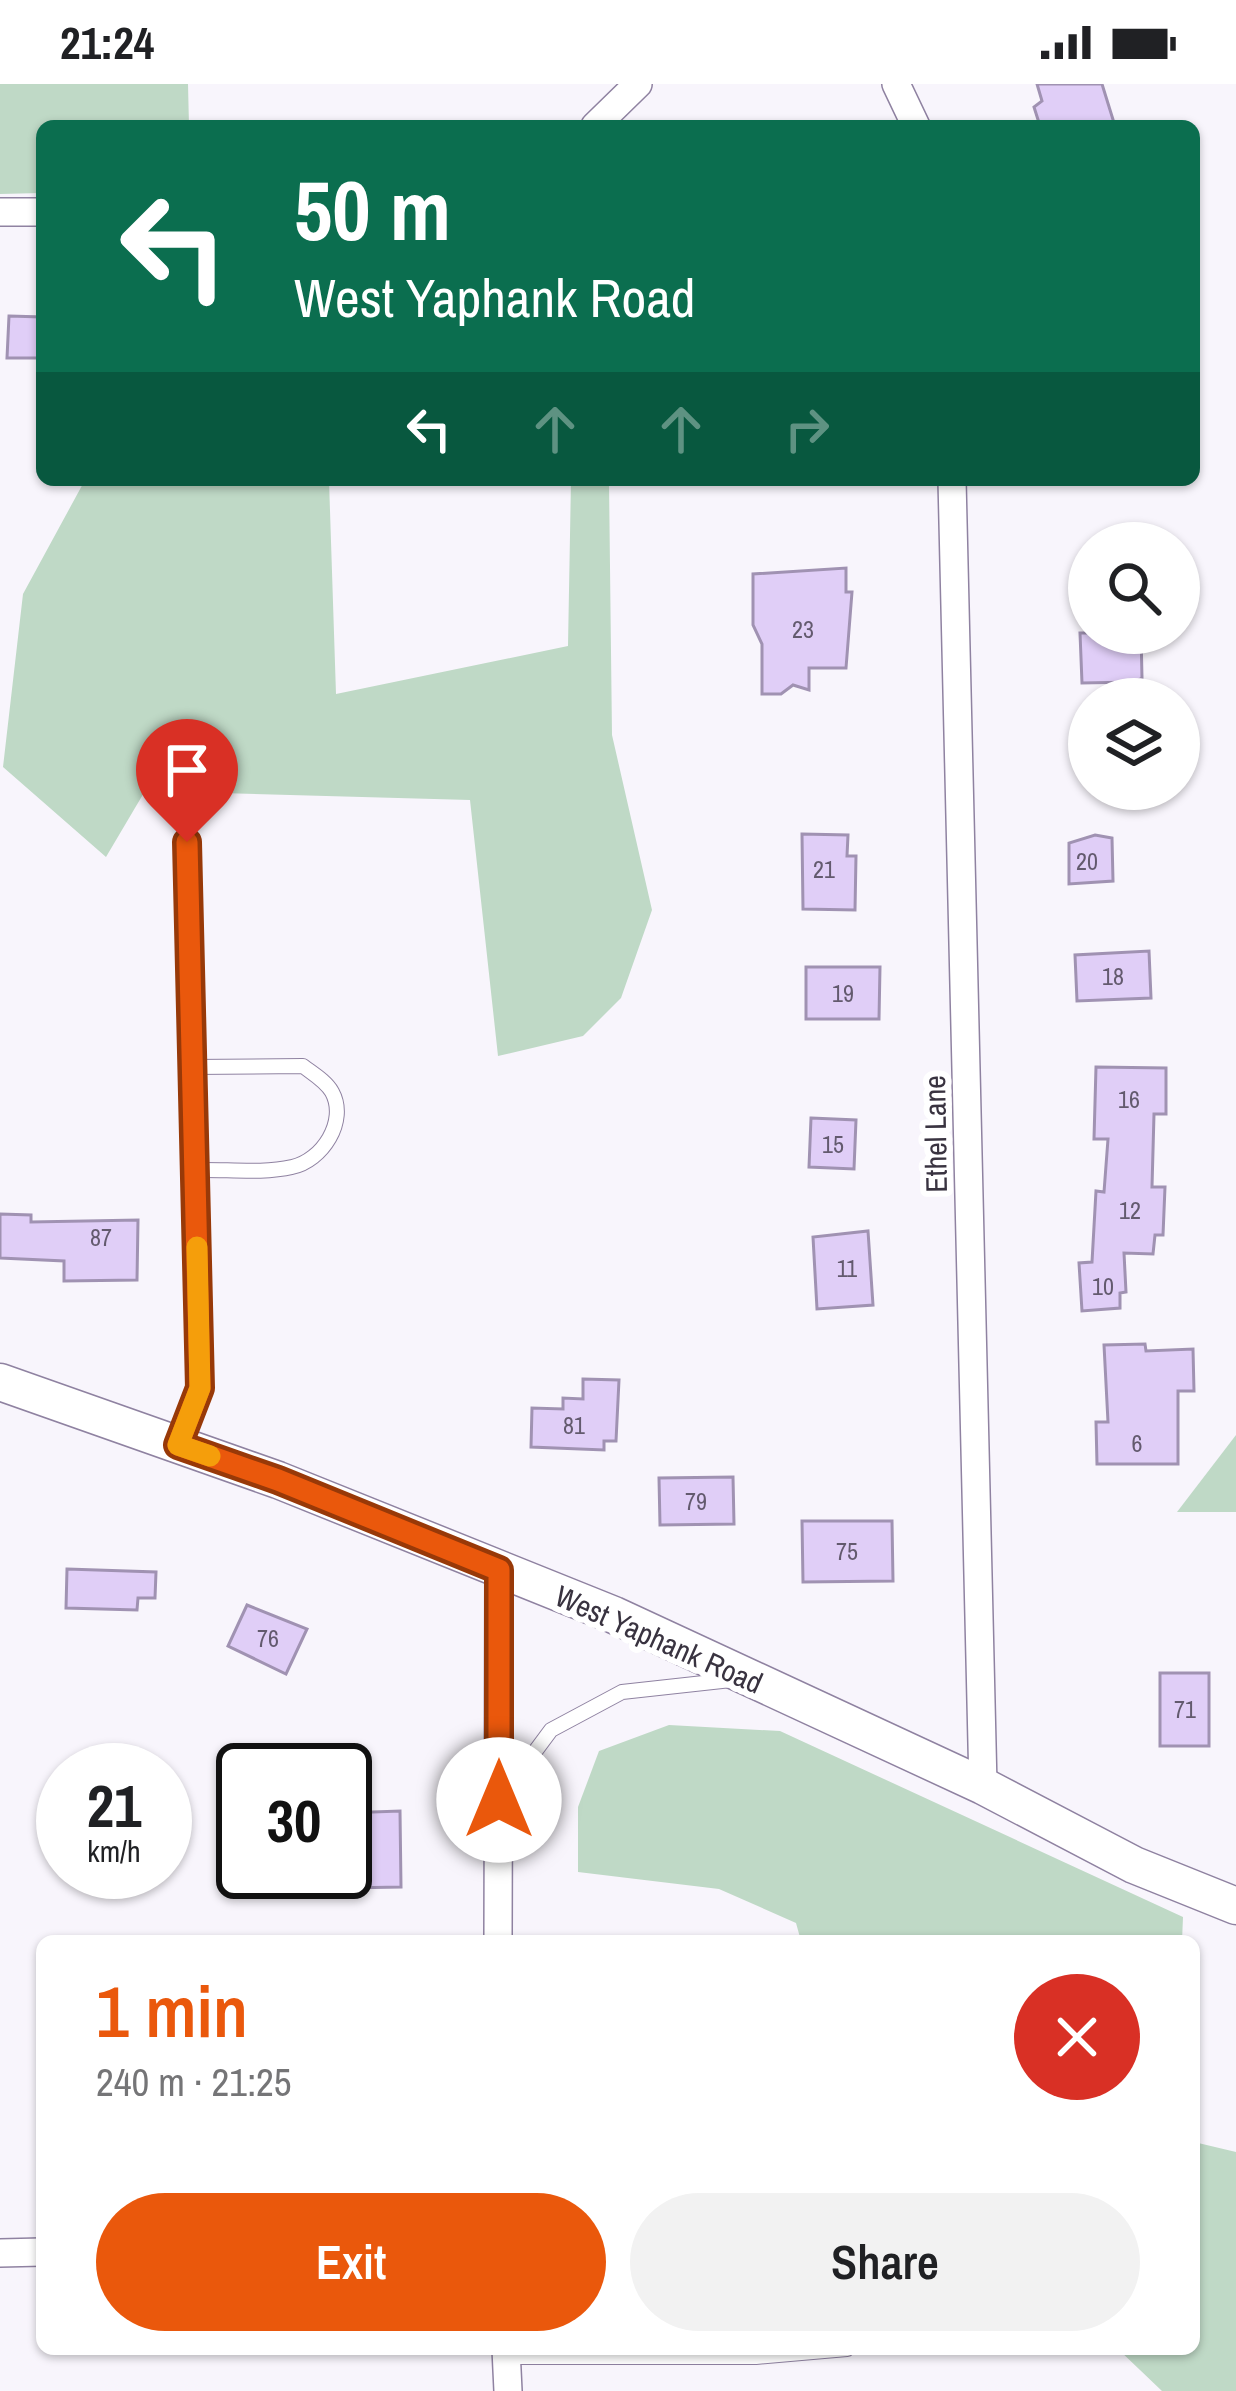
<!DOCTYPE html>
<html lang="en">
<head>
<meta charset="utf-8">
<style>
  :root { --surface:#fff; --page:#f2f2f2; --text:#202124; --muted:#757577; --accent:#ea580c }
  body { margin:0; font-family:"Archivo Narrow",sans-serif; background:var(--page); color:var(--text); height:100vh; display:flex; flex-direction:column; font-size:45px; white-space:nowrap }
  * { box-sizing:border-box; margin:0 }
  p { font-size:39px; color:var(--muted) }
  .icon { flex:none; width:66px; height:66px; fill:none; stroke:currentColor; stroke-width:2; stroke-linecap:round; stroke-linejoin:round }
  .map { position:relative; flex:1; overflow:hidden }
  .side { position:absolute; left:36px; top:1851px; width:1164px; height:420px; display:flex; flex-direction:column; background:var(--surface); border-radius:18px; box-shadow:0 3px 9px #0004 }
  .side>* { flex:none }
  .hud { position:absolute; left:36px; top:36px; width:1164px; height:366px; border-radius:18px; box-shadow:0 3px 9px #0004; background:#0b6e4f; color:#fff; overflow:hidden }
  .controls { position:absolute; left:1068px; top:438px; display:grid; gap:24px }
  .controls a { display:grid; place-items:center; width:132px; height:132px; border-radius:50%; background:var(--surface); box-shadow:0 3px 9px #0004; font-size:60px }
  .speed { position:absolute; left:36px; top:1659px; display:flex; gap:24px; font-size:60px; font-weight:700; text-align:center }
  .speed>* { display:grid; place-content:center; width:156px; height:156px; border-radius:50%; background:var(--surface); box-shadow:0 3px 9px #0004; line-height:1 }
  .speed small { font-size:30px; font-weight:400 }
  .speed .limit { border:6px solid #111; border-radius:18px; background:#fff; color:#111 }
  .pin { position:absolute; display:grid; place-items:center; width:102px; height:102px; color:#fff; margin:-123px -51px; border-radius:50% 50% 50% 0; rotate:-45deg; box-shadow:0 0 12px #0007 }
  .pin .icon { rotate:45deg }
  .me { position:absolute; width:132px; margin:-66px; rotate:0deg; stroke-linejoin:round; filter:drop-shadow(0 0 9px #0008) }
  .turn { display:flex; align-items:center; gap:42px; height:252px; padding:0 60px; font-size:54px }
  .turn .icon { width:156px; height:156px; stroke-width:2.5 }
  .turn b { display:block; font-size:84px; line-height:102px }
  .lanes { display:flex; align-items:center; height:114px; padding:0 60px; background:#0003; justify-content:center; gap:60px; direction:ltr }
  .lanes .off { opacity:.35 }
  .round { display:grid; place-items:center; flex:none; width:126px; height:126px; border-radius:63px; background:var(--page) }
  .summary { display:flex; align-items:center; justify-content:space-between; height:204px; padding:0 60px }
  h1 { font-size:72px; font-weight:600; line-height:90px; color:var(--accent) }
  .button { display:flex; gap:24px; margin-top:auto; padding:24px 60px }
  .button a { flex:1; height:138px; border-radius:72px; background:var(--accent); color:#fff; font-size:48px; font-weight:600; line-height:138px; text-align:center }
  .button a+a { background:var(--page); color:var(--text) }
  .status { display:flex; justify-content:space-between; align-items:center; height:84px; padding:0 60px; background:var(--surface); direction:ltr }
  .status svg { height:33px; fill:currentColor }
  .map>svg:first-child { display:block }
  .green { fill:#bfd9c6 }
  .building { fill:#e0cef7; stroke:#a092b2; stroke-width:3 }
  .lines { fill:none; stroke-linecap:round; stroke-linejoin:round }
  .service-casing { stroke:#8f82a1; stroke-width:16 }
  .minor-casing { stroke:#8f82a1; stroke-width:30 }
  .tertiary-casing { stroke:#8f82a1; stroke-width:39 }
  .service { stroke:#fff; stroke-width:14 }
  .minor { stroke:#fff; stroke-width:27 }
  .tertiary { stroke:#fff; stroke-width:36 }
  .route-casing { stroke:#983908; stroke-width:30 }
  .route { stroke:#ea580c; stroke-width:21 }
  .slow { stroke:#f59e0b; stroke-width:21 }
  .labels { text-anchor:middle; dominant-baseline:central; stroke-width:12; stroke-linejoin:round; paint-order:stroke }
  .number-label { font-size:24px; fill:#635a6e }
  .street-label { font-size:30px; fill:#393340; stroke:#fff }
</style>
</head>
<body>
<div class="status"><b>21:24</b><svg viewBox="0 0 49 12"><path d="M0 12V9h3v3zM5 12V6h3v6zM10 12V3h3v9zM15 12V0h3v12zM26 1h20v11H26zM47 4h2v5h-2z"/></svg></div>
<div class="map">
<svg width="1236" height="2307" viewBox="0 0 1236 2307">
  <rect width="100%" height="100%" fill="#f8f5fc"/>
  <g class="green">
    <polygon points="0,0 188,0 189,42 42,42 42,109 0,110"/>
    <polygon points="85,396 329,396 336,610 568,562 571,396 613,396 609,398 612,651 652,826 621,914 583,952 498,972 470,716 145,707 106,773 3,683 23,510"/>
    <polygon points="1236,1351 1236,1428 1177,1428"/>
    <polygon points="669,1641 780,1647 1183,1833 1182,1857 801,1857 796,1839 719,1805 578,1788 578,1723 599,1667"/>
    <polygon points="1194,2058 1236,2068 1236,2307 1162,2307 1118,2265 1194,2265"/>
  </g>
  <g class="building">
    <polygon points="1037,0 1102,0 1115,42 1040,42 1034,23 1042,17"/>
    <polygon points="9,232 42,233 42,274 7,274"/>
    <polygon points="846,484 846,508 852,508 846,584 809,584 809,606 793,601 781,610 762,610 762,560 753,541 753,490"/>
    <polygon points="1080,549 1141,549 1142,594 1135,598 1082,599"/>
    <polygon points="802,750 848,751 847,772 856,772 855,826 803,825"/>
    <polygon points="1095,751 1112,754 1113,797 1069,800 1069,759"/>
    <polygon points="1149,867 1151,914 1077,917 1075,871"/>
    <polygon points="806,883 880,883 879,935 806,935"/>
    <polygon points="1096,983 1166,984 1166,1030 1154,1030 1152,1103 1165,1103 1163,1151 1155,1151 1153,1170 1124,1169 1126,1208 1120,1209 1120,1224 1082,1227 1079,1179 1092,1178 1096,1107 1104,1108 1108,1055 1094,1055"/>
    <polygon points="811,1034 856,1036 854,1085 809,1083"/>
    <polygon points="0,1130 31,1131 31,1138 138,1136 137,1196 64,1197 64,1177 0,1174"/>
    <polygon points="868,1147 873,1221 817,1225 813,1153"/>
    <polygon points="1145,1260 1146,1267 1193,1265 1194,1307 1178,1307 1178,1380 1097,1380 1096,1338 1108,1338 1104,1261"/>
    <polygon points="583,1295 619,1296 616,1357 604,1357 604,1366 531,1363 532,1324 563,1325 563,1314 583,1315"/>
    <polygon points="733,1393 734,1440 660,1441 659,1394"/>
    <polygon points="802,1437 892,1437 893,1497 803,1498"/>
    <polygon points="67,1485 156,1488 155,1514 138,1514 137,1526 66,1524"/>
    <polygon points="247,1521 307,1545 286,1590 228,1562"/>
    <rect x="1160" y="1589" width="49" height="73"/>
    <polygon points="400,1727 401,1803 346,1804 345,1729"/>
  </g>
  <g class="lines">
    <defs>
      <g id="service">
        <path d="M192,983L303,982C312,989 326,997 332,1008C348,1037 322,1077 292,1083C262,1090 226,1085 195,1086"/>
        <polyline points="178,1361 200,1303 187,758"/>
        <polyline points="502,1712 551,1646 622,1608 731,1596"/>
        <polyline points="506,2273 756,2273 847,2265"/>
      </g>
      <g id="minor">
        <polyline points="896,0 916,42"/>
        <polyline points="595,42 638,0"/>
        <polyline points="0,128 42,128"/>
        <polyline points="952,396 983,1702"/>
        <polyline points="498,1857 499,1487"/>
        <polyline points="0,2169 42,2168"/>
        <polyline points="506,2265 508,2307"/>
      </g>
      <polyline id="tertiary" points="0,1298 278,1396 614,1531 983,1702 1134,1781 1236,1822"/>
    </defs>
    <use href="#service" class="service-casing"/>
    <use href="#minor" class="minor-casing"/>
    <use href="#tertiary" class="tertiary-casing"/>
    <use href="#service" class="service"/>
    <use href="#minor" class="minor"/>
    <use href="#tertiary" class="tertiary"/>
  </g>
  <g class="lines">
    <defs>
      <polyline id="route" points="187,758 200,1304 178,1361 278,1396 499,1486 499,1716"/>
    </defs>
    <use href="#route" class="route-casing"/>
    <use href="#route" class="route"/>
    <polyline class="slow" points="197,1163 200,1304 178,1361 210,1372"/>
  </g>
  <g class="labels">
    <g class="number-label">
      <text x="803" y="545">23</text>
      <text x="1087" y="777">20</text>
      <text x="824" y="785">21</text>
      <text x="1113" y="892">18</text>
      <text x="843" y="909">19</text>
      <text x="1129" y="1015">16</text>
      <text x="833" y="1060">15</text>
      <text x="1130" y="1126">12</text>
      <text x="101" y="1153">87</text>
      <text x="847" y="1184">11</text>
      <text x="1103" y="1202">10</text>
      <text x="574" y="1341">81</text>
      <text x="1137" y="1359">6</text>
      <text x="696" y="1417">79</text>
      <text x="847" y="1467">75</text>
      <text x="268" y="1554">76</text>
      <text x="1185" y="1625">71</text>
    </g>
    <g class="street-label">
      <text transform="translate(935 1050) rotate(-91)">Ethel Lane</text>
      <text transform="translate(659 1555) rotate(24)">West Yaphank Road</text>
    </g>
  </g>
</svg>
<div class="controls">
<a><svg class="icon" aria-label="search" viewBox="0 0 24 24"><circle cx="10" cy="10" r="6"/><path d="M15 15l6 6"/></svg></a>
<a><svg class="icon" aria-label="layers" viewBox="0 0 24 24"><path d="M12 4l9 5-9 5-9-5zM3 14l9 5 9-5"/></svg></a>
</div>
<div class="speed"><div>21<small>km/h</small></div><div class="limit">30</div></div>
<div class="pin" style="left:187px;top:758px;background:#d93025"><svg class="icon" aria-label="arrive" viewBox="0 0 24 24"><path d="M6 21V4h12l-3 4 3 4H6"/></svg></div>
<svg class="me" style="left:499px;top:1716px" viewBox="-20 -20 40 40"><circle r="19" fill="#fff"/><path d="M0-13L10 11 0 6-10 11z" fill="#ea580c"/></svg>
<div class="hud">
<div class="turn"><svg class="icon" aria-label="left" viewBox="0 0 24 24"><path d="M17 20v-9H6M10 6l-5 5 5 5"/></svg><div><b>50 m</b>West Yaphank Road</div></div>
<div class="lanes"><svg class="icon" aria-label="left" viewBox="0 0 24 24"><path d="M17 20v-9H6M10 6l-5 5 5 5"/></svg><svg class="icon off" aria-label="ahead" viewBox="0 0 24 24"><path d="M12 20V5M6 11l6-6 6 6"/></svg><svg class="icon off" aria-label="ahead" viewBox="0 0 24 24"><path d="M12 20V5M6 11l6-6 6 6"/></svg><svg class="icon off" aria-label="right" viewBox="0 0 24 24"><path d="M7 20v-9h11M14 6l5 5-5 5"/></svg></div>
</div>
<section class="side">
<div class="summary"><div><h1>1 min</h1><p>240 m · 21:25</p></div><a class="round" style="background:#d93025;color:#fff"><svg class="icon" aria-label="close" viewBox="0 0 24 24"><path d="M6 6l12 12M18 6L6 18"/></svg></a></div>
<div class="button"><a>Exit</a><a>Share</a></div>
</section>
</div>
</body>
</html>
